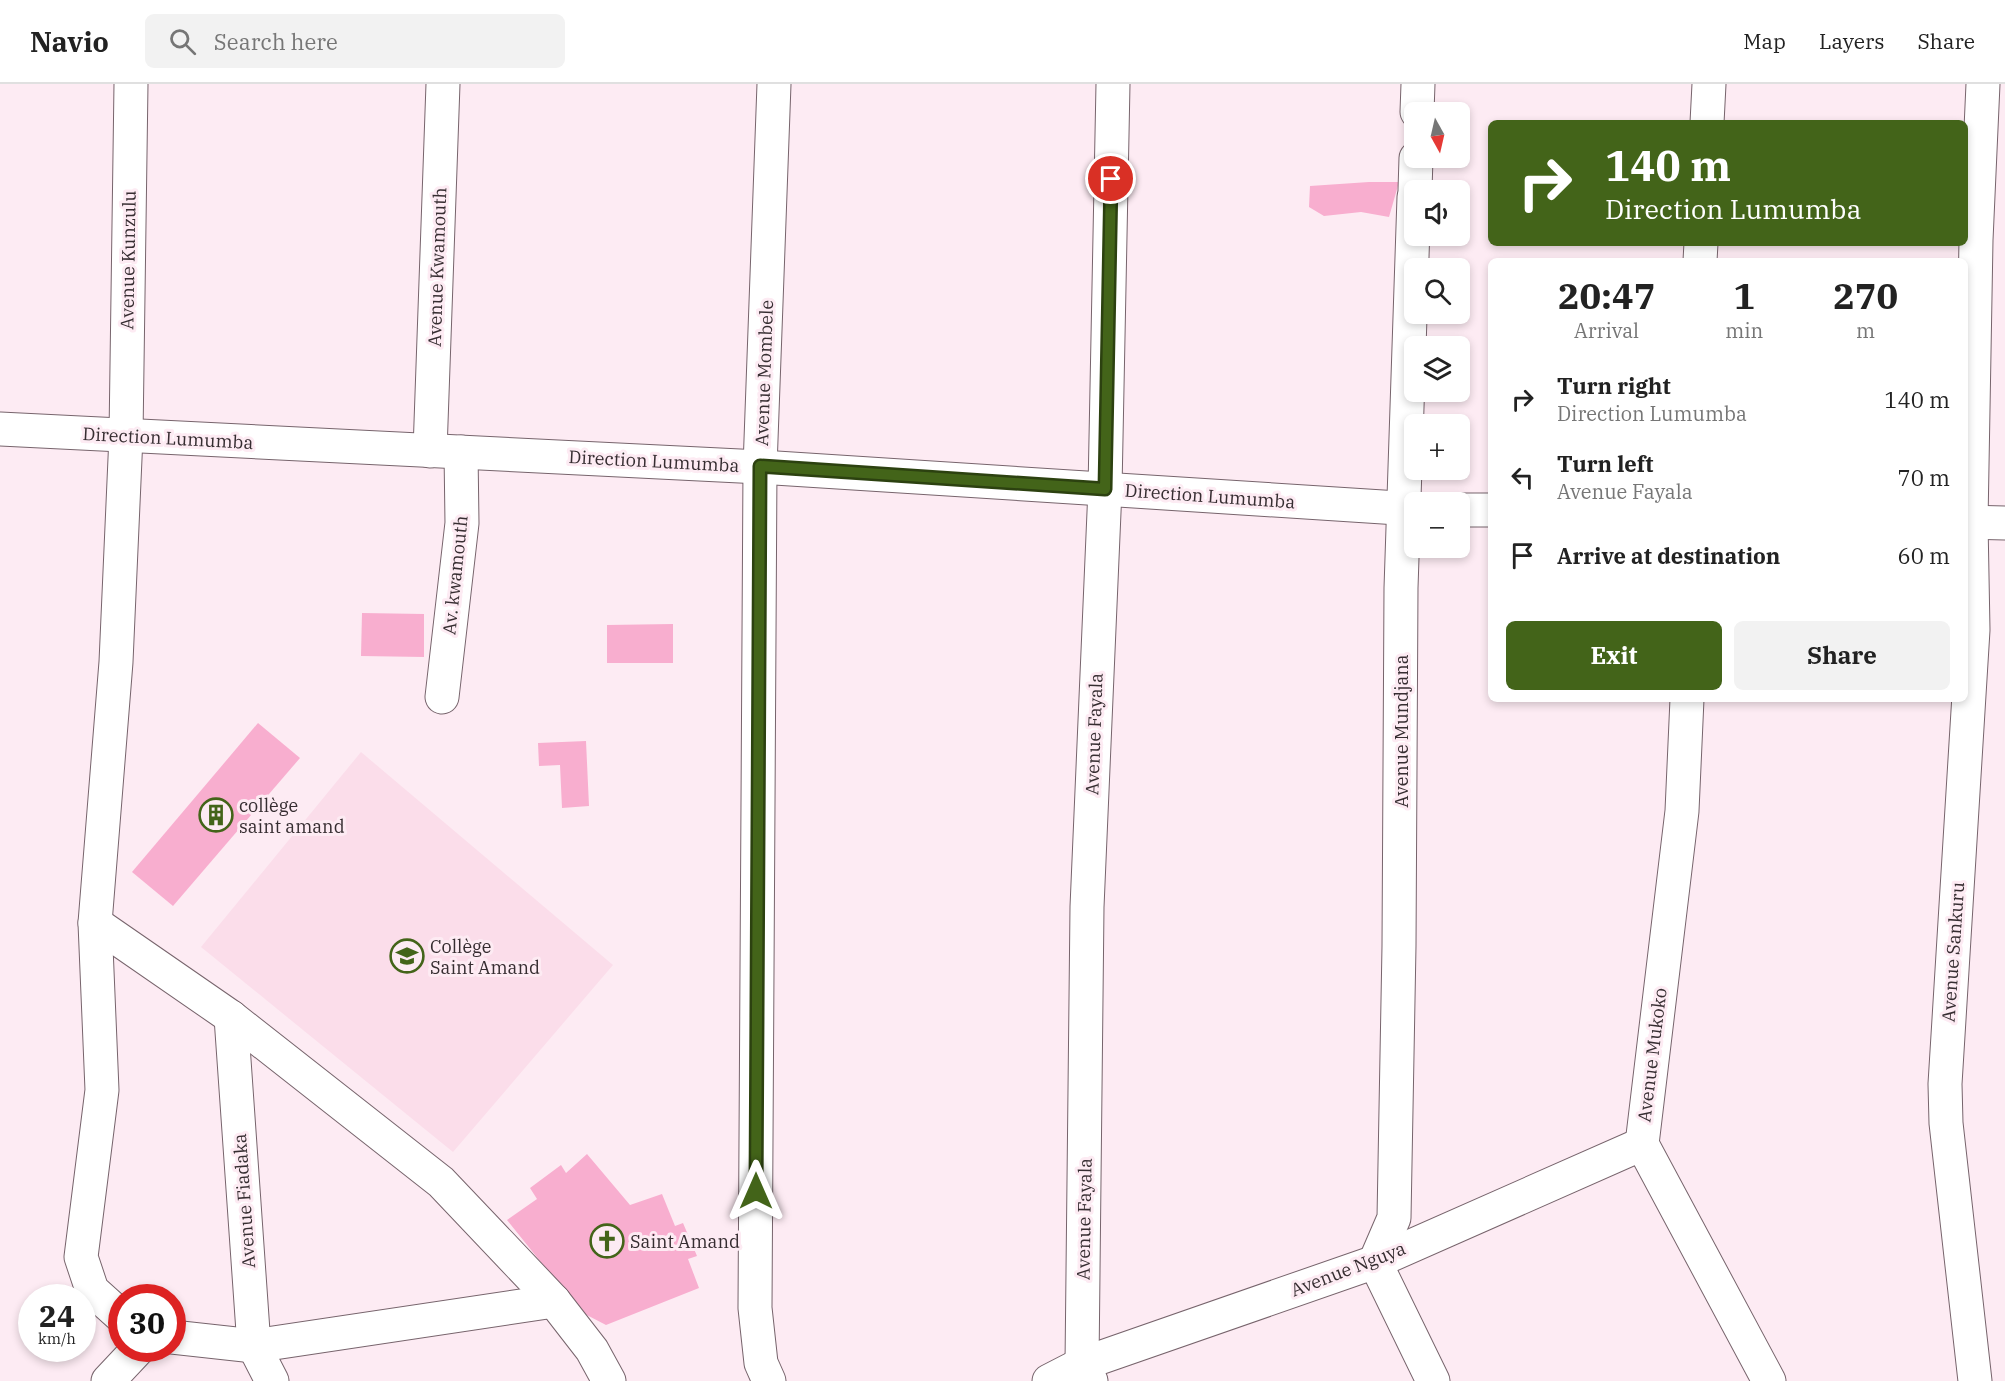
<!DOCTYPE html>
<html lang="en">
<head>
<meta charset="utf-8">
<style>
  :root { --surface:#fff; --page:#f2f2f2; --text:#222; --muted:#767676; --line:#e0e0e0; --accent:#436419 }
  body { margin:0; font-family:"IBM Plex Serif",serif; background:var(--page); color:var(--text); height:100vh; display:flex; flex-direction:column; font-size:22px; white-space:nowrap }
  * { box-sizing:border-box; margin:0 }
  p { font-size:20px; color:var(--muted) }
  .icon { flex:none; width:33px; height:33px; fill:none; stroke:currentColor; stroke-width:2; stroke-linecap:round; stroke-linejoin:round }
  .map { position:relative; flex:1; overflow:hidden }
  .side { position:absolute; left:1488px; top:174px; width:480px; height:444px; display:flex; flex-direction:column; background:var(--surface); border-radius:9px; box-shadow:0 3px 9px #0003 }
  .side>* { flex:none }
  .top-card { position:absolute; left:1488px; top:36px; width:480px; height:126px; border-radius:9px; box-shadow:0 3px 9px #0003; background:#436419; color:#fff; overflow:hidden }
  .needle { width:39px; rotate:172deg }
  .buttons { position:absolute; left:1404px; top:18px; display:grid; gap:12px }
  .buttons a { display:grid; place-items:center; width:66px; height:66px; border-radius:9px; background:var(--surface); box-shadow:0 3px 9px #0003; font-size:30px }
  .speed { position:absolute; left:18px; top:1200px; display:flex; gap:12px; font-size:30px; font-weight:700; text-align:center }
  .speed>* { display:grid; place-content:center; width:78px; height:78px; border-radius:50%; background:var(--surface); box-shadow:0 3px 9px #0003; line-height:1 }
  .speed small { font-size:15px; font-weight:400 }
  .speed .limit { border:9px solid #d22; background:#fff; color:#111 }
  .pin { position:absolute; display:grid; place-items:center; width:51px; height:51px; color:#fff; margin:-26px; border:3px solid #fff; border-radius:50%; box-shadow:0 2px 6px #0007 }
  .me { position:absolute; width:66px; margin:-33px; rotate:0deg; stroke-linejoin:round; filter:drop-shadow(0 0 4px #0008) }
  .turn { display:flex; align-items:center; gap:21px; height:126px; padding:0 18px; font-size:27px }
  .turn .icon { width:78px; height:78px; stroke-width:2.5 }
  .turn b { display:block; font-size:42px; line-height:51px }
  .eta { display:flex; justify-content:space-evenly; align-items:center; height:102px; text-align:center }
  .eta b { font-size:36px; font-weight:700; line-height:42px }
  .primary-button { display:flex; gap:12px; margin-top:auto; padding:12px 18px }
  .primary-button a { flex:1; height:69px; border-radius:9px; background:var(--accent); color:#fff; font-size:24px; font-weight:700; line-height:69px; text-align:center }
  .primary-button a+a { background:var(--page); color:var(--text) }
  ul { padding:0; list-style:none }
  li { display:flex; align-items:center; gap:18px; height:78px; padding:0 18px }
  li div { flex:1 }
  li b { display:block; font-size:22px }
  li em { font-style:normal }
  header { display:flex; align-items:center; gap:36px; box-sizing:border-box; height:84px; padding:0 30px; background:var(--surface); border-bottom:2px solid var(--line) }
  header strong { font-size:28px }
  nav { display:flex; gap:33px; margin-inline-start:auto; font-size:21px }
  .search { width:420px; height:54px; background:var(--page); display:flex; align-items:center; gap:15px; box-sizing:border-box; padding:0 21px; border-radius:9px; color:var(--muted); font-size:22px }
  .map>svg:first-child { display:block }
  .built { fill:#fbddea }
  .building { fill:#f8aecf }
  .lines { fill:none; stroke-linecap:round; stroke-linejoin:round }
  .minor-casing { stroke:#77646c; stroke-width:35 }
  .minor { stroke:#fff; stroke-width:33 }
  .route-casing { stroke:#2c4110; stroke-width:15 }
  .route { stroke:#436419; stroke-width:10 }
  .labels { text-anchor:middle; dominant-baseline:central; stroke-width:6; stroke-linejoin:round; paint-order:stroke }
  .street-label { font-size:18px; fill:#362d31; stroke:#fdebf3 }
  .poi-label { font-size:18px; fill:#362d31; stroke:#fdebf3; text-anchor:start }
</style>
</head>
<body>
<header>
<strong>Navio</strong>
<div class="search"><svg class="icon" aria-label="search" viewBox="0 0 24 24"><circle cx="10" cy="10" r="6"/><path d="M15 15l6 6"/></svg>Search here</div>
<nav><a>Map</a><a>Layers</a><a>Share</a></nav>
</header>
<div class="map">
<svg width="2005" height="1297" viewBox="0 0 2005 1297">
  <rect width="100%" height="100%" fill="#fdebf3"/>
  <polygon class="built" points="361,668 613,881 453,1068 201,863"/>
  <g class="building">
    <polygon points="1369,98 1399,98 1389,133 1361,128 1324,132 1309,123 1310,102"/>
    <polygon points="362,529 424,530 424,573 361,572"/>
    <polygon points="673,540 673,579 607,579 607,541"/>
    <polygon points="258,639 300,674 173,822 132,788"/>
    <polygon points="586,657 589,722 562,724 560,681 539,682 538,659"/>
    <polygon points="587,1070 630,1121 662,1110 675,1142 683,1139 697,1172 688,1175 699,1204 606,1241 581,1228 507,1136 537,1115 530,1104 561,1081 566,1089"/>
  </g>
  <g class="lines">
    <defs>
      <g id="minor">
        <polyline points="1417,28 1418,0"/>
        <polyline points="1707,39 1709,0"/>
        <polyline points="1415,106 1416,74"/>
        <polyline points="1414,113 1401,504 1399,862 1394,1134 1375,1178 1433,1297"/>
        <polyline points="1700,177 1701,159"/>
        <polyline points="0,345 760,383 1414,425"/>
        <polyline points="430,367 443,0"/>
        <polyline points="1460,426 1491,426"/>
        <polyline points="1965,438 2005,439"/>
        <polyline points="442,613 462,439 461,368"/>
        <polyline points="1687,615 1682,727 1642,1060 1769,1297"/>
        <polyline points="95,839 231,933 441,1098 554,1217 592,1266 609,1297"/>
        <polyline points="231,933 254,1262 272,1297"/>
        <polyline points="122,1233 92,1206 81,1173 102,1006 95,839 116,578 126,352 131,0"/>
        <polyline points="172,1253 254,1262 554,1217"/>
        <polyline points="108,1297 139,1264"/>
        <polyline points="769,1297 761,1279 755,1224 760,383 774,0"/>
        <polyline points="1049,1297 1082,1280 1375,1178 1642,1060"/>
        <polyline points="1091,1297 1082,1280 1087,823 1105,405 1113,0"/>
        <polyline points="1975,1297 1946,1039 1945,1000 1973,546 1971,438 1976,156 1983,0"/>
      </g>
    </defs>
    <use href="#minor" class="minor-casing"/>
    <use href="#minor" class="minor"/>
  </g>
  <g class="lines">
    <defs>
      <polyline id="route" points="756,1107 760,382 1105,405 1111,95"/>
    </defs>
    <use href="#route" class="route-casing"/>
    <use href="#route" class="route"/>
  </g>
  <defs>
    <symbol id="building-ring" viewBox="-11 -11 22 22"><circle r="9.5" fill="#fdebf3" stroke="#436419" stroke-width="1.5"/><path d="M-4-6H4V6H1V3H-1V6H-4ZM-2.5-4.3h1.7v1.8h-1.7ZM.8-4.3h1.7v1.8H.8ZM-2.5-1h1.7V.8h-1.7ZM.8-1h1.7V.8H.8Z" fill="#436419"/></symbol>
    <symbol id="school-ring" viewBox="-11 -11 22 22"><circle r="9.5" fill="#fdebf3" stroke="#436419" stroke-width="1.5"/><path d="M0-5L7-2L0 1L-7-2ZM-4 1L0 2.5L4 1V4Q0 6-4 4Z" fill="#436419"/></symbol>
    <symbol id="church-ring" viewBox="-11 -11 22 22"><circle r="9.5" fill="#fdebf3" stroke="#436419" stroke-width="1.5"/><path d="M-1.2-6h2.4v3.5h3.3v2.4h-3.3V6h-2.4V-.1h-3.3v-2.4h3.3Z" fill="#436419"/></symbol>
  </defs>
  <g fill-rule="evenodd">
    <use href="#building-ring" x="197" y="712" width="38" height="38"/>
    <use href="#school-ring" x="388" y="853" width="38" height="38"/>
    <use href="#church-ring" x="588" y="1138" width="38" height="38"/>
  </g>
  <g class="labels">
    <g class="street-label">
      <text transform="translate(128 176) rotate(-89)">Avenue Kunzulu</text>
      <text transform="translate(437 183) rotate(-88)">Avenue Kwamouth</text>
      <text transform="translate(764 289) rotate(-88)">Avenue Mombele</text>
      <text transform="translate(168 354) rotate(3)">Direction Lumumba</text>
      <text transform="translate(654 377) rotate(3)">Direction Lumumba</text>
      <text transform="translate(1210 412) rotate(4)">Direction Lumumba</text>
      <text transform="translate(455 491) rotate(-84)">Av. kwamouth</text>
      <text transform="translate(1401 647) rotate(-90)">Avenue Mundjana</text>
      <text transform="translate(1094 650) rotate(-88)">Avenue Fayala</text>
      <text transform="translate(1953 868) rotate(-86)">Avenue Sankuru</text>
      <text transform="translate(1652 971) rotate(-83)">Avenue Mukoko</text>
      <text transform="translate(244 1117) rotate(-94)">Avenue Fiadaka</text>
      <text transform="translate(1084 1135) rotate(-89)">Avenue Fayala</text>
      <text transform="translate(1348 1185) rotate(-21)">Avenue Nguya</text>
    </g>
    <g class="poi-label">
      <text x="239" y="721">collège<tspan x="239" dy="21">saint amand</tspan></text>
      <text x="430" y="862">Collège<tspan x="430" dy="21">Saint Amand</tspan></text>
      <text x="630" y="1157">Saint Amand</text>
    </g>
  </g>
</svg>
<div class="buttons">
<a><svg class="needle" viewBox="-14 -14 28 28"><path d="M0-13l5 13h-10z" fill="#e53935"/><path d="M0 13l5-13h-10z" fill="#767676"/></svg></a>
<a><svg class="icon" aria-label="sound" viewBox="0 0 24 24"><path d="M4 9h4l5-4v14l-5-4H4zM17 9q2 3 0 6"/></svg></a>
<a><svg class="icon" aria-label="search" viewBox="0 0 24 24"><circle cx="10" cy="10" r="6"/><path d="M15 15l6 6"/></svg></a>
<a><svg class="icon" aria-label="layers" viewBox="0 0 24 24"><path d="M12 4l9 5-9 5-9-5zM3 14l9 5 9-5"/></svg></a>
<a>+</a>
<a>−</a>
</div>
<div class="speed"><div>24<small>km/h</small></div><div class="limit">30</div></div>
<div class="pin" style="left:1111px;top:95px;background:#d93025"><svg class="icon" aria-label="arrive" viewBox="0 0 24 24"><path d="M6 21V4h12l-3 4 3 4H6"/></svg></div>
<svg class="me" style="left:756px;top:1107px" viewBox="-20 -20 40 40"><path d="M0-17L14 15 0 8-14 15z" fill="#436419" stroke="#fff" stroke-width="4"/></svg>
<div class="top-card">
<div class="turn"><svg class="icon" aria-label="right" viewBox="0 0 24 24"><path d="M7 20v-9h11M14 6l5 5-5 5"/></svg><div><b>140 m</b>Direction Lumumba</div></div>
</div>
<section class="side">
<div class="eta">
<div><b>20:47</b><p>Arrival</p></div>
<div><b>1</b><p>min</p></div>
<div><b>270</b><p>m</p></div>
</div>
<ul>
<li><svg class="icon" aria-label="right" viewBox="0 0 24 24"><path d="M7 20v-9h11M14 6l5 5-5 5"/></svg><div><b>Turn right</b><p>Direction Lumumba</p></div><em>140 m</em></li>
<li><svg class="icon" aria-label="left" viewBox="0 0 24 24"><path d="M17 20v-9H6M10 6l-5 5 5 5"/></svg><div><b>Turn left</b><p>Avenue Fayala</p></div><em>70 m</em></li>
<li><svg class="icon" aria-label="arrive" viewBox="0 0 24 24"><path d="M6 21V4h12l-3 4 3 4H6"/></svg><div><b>Arrive at destination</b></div><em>60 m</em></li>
</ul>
<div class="primary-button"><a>Exit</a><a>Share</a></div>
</section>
</div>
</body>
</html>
